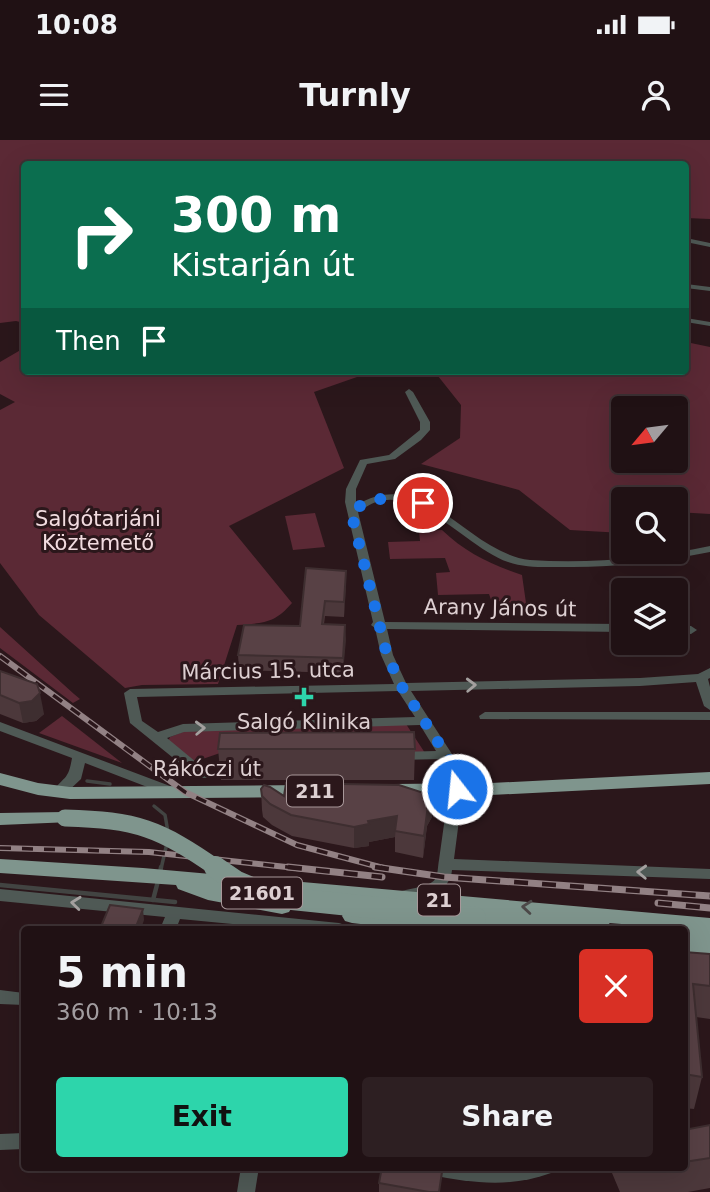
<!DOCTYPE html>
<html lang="en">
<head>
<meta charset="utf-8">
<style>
  :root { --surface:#201114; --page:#2d1f22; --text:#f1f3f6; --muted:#a29da0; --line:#3d3134; --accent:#2dd5ab }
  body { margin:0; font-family:"DejaVu Sans",sans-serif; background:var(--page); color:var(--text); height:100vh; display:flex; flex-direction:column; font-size:26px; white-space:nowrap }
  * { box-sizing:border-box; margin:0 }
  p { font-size:23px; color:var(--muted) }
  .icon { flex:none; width:38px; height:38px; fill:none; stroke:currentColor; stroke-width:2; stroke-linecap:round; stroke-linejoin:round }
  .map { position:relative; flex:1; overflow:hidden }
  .drawer { position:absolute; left:21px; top:786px; width:667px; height:245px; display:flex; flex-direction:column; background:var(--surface); border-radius:7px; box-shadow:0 7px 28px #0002,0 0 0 2px var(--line) }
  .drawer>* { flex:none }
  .hud { position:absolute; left:21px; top:21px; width:668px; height:214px; border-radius:7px; box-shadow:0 7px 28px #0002,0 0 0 2px var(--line); background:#0b6e4f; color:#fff; overflow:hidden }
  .needle { width:46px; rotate:241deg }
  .tools { position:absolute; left:611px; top:256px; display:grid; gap:14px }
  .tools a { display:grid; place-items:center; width:77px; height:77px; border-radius:7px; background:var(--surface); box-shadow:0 7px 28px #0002,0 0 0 2px var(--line); font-size:35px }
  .pin { position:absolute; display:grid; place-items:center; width:60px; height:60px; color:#fff; margin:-30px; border:4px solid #fff; border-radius:50%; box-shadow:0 2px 7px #0007 }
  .me { position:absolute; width:77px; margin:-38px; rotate:344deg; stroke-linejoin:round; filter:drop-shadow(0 0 5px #0008) }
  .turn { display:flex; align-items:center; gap:24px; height:147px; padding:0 35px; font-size:32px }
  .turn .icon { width:91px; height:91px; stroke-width:2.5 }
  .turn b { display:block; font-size:49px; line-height:60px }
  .then { display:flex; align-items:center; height:66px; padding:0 35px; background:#0003; gap:14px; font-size:26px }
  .round { display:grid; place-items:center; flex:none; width:74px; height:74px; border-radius:7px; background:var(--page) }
  .head { display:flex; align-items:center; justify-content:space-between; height:119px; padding:0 35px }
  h1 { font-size:42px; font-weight:600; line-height:52px }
  .button { display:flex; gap:14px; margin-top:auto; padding:14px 35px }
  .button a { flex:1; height:80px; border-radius:7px; background:var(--accent); color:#111; font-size:28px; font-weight:600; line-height:80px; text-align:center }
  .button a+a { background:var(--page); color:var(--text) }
  .status { display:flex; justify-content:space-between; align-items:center; height:49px; padding:0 35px; background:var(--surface); direction:ltr }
  .status svg { height:19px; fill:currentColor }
  header { display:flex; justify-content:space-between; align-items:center; height:91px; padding:0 35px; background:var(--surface); font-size:32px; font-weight:600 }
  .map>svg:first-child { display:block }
  .green { fill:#5b2935; fill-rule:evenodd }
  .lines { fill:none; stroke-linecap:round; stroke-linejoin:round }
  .stream-far1 { stroke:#424442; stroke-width:3.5 }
  .stream { stroke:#424442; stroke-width:4.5 }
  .minor { fill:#4f5955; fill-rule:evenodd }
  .major { fill:#7f958d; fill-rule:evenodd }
  .rail-far1-casing { stroke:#928184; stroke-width:6 }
  .rail-casing { stroke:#928184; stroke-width:7 }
  .rail-far1 { stroke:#2b171b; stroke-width:3.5; stroke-dasharray:11; stroke-linecap:butt }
  .rail { stroke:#2b171b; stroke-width:4.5; stroke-dasharray:14; stroke-linecap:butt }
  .major-bridge-far1 { stroke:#7f958d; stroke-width:17 }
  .major-bridge { stroke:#7f958d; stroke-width:22 }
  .wall { fill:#4c383b }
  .shaded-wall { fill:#3e2e30 }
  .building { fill:#584145; stroke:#3e2e30; stroke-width:2 }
  .oneway { stroke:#a4a09f }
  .oneway2 { stroke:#4d4949 }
  .route { stroke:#1a73e8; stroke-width:12; stroke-dasharray:0 21.6 }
  .poi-dot { fill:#2dd5ab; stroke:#2b171b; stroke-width:2.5 }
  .labels { text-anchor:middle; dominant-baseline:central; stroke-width:6; stroke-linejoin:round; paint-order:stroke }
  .shield { fill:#2b171b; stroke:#a8989a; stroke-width:2 }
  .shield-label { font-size:19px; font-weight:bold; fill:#ddcfd1 }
  .park-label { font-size:21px; fill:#f2dce0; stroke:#2b171b }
  .street-label { font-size:21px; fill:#ddcfd1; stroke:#2b171b }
  .poi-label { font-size:21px; fill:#ddcfd1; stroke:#2b171b }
</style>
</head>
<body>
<div class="status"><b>10:08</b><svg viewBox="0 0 49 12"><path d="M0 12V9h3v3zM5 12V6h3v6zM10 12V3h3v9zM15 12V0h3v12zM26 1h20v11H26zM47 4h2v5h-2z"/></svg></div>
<header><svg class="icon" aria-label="menu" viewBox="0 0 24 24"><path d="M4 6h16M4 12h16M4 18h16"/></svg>Turnly<svg class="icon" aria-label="person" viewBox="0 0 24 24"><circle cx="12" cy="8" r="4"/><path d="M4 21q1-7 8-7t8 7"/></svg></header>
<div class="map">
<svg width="710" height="1052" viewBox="0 0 710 1052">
  <rect width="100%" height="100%" fill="#2b171b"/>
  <g class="green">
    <polygon points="0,0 710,0 710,79 686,78 686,24 24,24 24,183 16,181 0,183"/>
    <path d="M686,202L710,207V374L676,372V359H623V393L570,390L519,350L421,324L460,298L461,265L434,231H686ZM623,268H676V320H623Z"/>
    <path d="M24,208V231H385L357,237L314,252L344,328L229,386L292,463C274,484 263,483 237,485L218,544L142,545L125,548L39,475L0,423V270L15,262L0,254V222Z"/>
    <polygon points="315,373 325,407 293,410 285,376"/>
    <path d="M442,390C466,413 490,424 522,435L527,470L495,471L489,454L438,455L436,433L450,432L445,418L390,419L388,402L420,401L419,391Z"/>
    <polygon points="0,487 74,554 80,559 73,563 0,508"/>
    <polygon points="62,576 122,623 39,593"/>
    <polygon points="406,584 425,613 220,613 194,622 168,601 170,597 188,590"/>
  </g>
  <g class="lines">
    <g class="stream-far1">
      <polyline points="87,641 110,644"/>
      <polyline points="154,666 165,675 168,692"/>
      <polyline points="161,729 167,703"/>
    </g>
    <g class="stream">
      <polyline points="160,733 161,727"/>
      <polyline points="0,745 175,762"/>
      <polyline points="153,760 158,741"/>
    </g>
    <g class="minor">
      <polygon points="686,98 710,103 710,107 686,102"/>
      <polygon points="686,144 710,147 710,151 686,148"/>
      <polygon points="686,178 710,182 710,186 686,182"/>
      <path d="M409,249L413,252L430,282V290L421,300L395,319L367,324L356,349V365C427,324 465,412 530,420C591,424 651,418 710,406V412C660,422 612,428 561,427C544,427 525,428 508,422C469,409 420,347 376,362C370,364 363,369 358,372L385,482L623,484V492L387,489L393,515L406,543L640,538L698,534L710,528V538L708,539L710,547V570L704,566L696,542L640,546L411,551L465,634L454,719L710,729V739L452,730L451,737L443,750L407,761L402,759L399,755L402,751C411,748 431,747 436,738C438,733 438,725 439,720L451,634L442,619L398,620L391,616L398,612L436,611L420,585L184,592L167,598L208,632L210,635L208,638H198L130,583L124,553L130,549L394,544L381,515L375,488L371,485L373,482L345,362L346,349L360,320L389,315L420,290V282L405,252ZM398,551L415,577L183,584L158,592L142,581L137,557Z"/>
      <polygon points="676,485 691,486 697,490 691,494 676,493"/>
      <polygon points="485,572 710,572 710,580 480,579 479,576"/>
      <path d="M0,582L178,649L180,652L178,655H168L85,623L81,639L64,655H54L52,652C65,635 68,641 72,618L0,591Z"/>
      <polygon points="0,749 339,783 345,785 347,789 284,789 180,779 176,789 160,789 165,777 0,761"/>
      <polygon points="0,850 24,853 24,865 0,864"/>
      <polygon points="24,993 24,1009 0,1010 0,994"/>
      <polygon points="241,1027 259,1027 255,1052 237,1052"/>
      <path d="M422,1027H553L551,1033C511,1048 471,1043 431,1035L424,1033Z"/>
    </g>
    <g class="major">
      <polygon points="710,632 710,644 491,655 394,656 388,654 385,650 388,646 394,644 491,643"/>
      <polygon points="0,633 38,643 70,647 305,645 311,647 314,651 311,655 305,657 70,659 38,655 0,645"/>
      <polygon points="65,672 71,674 74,678 71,682 0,685 0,673"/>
      <polygon points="0,719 143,728 710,778 710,818 684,817 684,789 609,783 613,789 520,789 473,785 475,789 403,789 352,783 345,781 342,776 345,771 352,769 467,782 465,778 468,773 473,771 226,749 289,762 292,767 289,772 282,774 208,760 178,749 176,745 0,733"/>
    </g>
    <defs>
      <g id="rail-far1">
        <polyline points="0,516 185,652 297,705 387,729"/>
        <polyline points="0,708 149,712 305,729"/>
      </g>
      <g id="rail">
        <polyline points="288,727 382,737"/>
        <polyline points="375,727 444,737 710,756"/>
        <polyline points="658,763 710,768"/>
      </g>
    </defs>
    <use href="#rail-far1" class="rail-far1-casing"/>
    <use href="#rail" class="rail-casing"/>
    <use href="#rail-far1" class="rail-far1"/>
    <use href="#rail" class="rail"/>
    <path class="major-bridge-far1" d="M65,678C137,680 159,688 218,729"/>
    <polyline class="major-bridge" points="215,727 237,742 273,757 475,778"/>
  </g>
  <g class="wall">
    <polygon points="346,431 344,477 325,476 324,484 345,485 343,533 239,530 238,515 300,486"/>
    <polygon points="0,531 44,574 36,581 23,583 0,574"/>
    <polygon points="218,609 415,609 414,640 221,640"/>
    <polygon points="261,649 284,656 433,656 432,677 427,686 423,718 395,712 395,697 369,702 369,706 354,708 292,696 272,685 263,677 262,670"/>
    <polygon points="684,812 710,814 710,879 696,877 702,937 694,969 684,968"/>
    <polygon points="710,985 710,1048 688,1052 620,1052 612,1033 613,1027 684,1027 684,990"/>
    <polygon points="382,1027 424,1027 424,1029 440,1052 379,1052 379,1043"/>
  </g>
  <g class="shaded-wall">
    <polygon points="346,431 346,445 344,477 344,462"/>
    <polygon points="345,485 346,500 343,533 343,518"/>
    <polygon points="40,553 44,574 36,581 23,583 19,563"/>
    <polygon points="433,656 432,677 427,686 423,718 424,696 428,665"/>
    <polygon points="397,676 395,697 369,702 369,706 354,708 354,687 368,681"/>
    <polygon points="143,769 144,780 141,789 135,789"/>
  </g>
  <g class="building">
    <polygon points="306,428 346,431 344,462 325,461 322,484 345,485 343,518 238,515 244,485 300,486"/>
    <polygon points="0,531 37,544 40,553 32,561 19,563 0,555"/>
    <polygon points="414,592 415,609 218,609 220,593"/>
    <polygon points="286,643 399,645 433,656 428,665 424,696 395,691 397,676 368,681 369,684 354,687 291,675 270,664 262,656 261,649 264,645 270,647 284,656"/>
    <polygon points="110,765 143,769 135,789 100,789"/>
    <polygon points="684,812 710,814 710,846 693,844 702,937 684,934"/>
    <polygon points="710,985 710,1018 684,1022 684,990"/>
    <polygon points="382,1027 423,1027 422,1029 442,1032 439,1052 429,1052 379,1043"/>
    <polygon points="629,1027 654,1027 631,1031"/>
  </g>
  <defs><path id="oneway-chevron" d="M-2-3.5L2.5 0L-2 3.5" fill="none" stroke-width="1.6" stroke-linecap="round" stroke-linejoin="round" transform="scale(1.75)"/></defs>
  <g class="oneway">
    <use href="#oneway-chevron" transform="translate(471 545) rotate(-2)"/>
    <use href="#oneway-chevron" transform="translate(200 588) rotate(-2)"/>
    <use href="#oneway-chevron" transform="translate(642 732) rotate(-178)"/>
    <use href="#oneway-chevron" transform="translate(76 763) rotate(-174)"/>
  </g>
  <use class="oneway2" href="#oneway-chevron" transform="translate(527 767) rotate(-175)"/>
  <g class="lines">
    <path class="route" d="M423,363C398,356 372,355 351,372L387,515L402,547L457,631V649"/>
  </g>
  <path class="poi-dot" d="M300.5 546.5h7v7h7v7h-7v7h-7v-7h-7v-7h7z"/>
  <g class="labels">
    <g class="shield">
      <rect x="287" y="635.5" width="56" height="31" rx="5"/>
      <rect x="222" y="737.5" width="80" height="31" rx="5"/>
      <rect x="418" y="744.5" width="42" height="31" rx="5"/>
    </g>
    <g class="shield-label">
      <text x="315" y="651">211</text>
      <text x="262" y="753">21601</text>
      <text x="439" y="760">21</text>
    </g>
    <g class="park-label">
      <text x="98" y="379">Salgótarjáni<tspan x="98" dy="24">Köztemető</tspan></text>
    </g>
    <g class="street-label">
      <text transform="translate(500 468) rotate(1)">Arany János út</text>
      <text transform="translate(268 531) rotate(-1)">Március 15. utca</text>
      <text x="207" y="629">Rákóczi út</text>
    </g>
    <g class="poi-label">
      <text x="304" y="582">Salgó Klinika</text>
    </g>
  </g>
</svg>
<div class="tools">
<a><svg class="needle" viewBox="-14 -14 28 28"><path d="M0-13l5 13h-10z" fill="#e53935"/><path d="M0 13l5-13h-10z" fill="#a29da0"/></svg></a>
<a><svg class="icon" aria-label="search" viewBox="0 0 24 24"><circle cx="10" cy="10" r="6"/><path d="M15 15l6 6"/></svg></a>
<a><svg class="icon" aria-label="layers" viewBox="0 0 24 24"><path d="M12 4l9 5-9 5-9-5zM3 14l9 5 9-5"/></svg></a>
</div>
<div class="pin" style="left:423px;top:363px;background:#d93025"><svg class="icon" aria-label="arrive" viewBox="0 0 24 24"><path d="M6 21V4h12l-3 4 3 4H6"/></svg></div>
<svg class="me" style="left:457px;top:649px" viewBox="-20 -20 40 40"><circle r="17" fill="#1a73e8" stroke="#fff" stroke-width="3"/><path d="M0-11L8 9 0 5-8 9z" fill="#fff"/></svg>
<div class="hud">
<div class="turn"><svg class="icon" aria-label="right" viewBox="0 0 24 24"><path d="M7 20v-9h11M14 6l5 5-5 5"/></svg><div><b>300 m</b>Kistarján út</div></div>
<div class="then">Then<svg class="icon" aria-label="arrive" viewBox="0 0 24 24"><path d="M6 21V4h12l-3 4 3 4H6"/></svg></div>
</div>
<section class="drawer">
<div class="head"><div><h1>5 min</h1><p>360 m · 10:13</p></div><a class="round" style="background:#d93025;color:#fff"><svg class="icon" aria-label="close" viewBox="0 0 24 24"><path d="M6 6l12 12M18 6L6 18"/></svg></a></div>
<div class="button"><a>Exit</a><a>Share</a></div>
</section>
</div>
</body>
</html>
